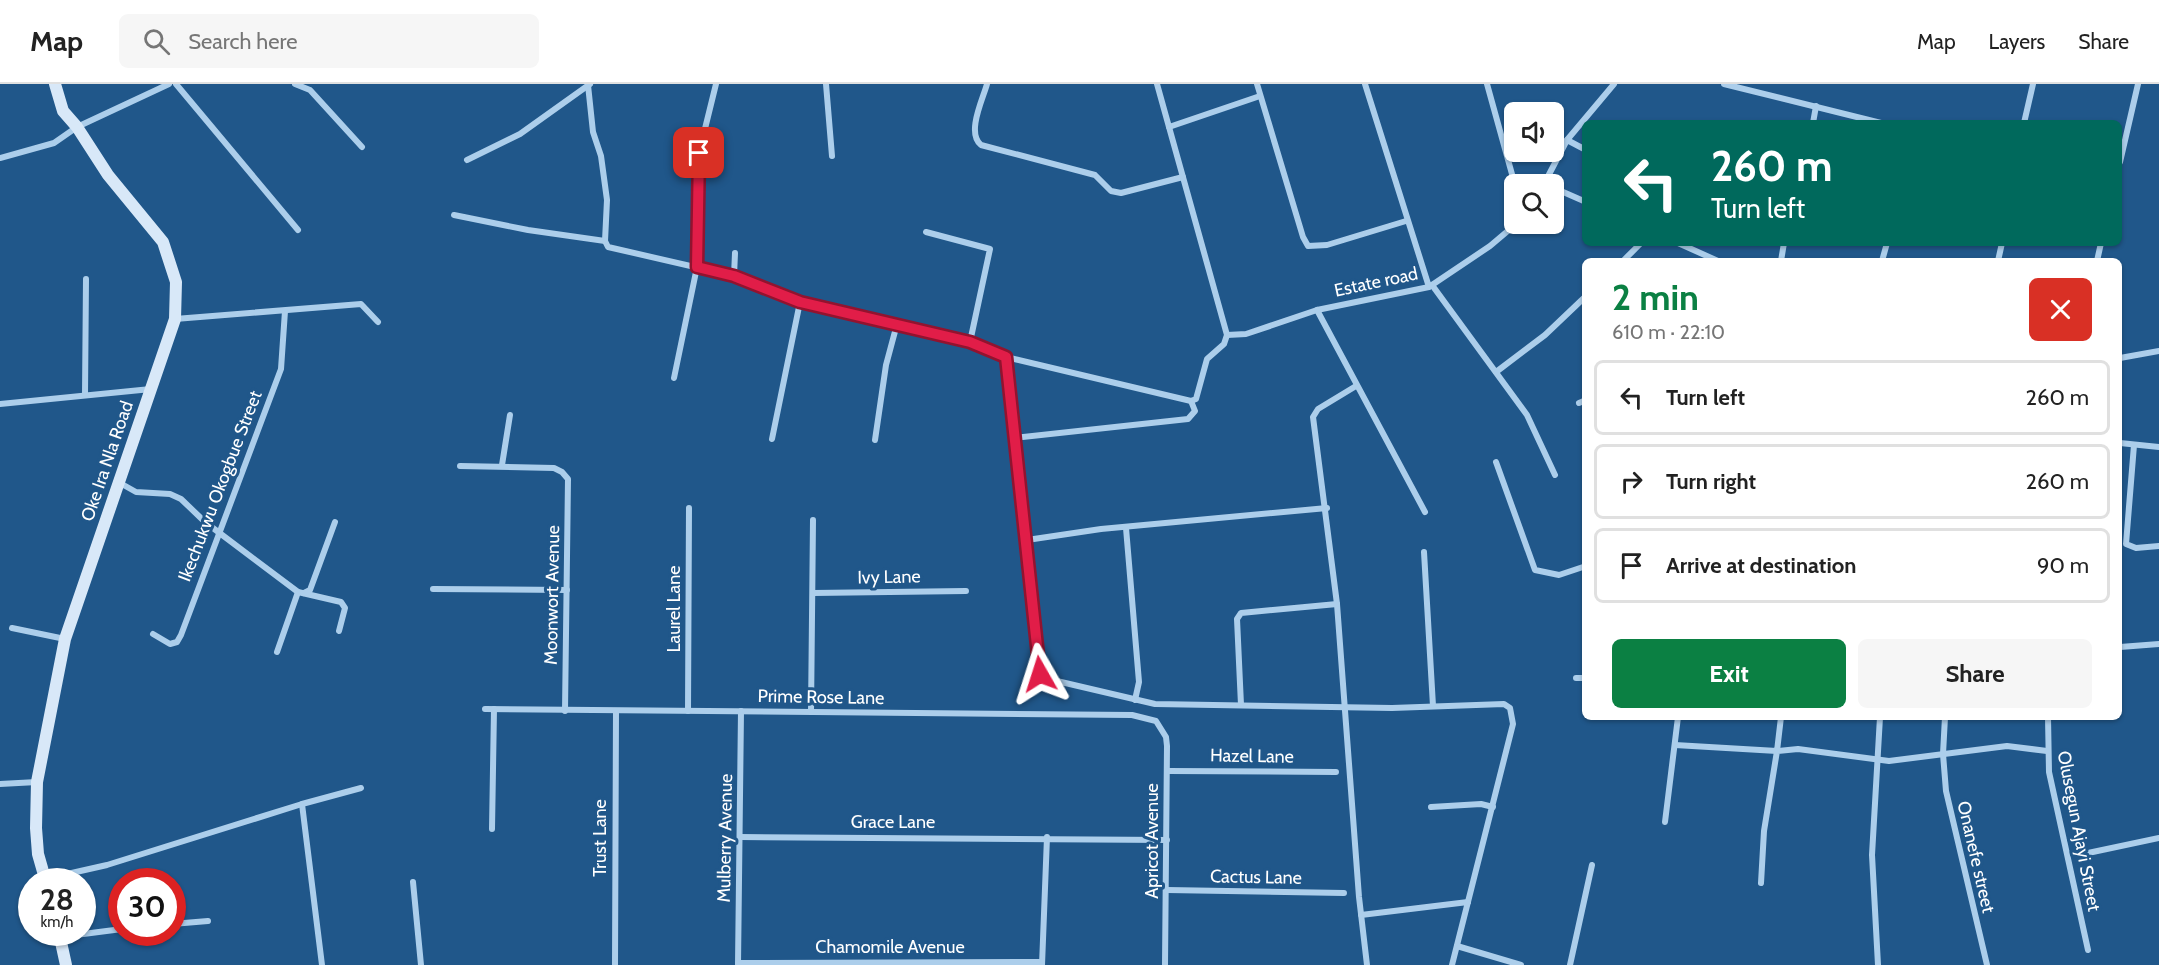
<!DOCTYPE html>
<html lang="en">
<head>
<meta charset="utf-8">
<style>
  :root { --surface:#fff; --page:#f6f6f6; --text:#222; --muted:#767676; --line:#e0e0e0; --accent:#0b8043 }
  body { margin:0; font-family:Cabin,sans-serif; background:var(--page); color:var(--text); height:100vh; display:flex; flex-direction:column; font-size:22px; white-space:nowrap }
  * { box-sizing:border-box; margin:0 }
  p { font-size:20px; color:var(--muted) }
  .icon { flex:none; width:33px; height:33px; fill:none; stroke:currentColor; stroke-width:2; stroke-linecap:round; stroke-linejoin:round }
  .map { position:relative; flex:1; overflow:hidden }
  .panel { position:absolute; left:1582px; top:174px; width:540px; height:462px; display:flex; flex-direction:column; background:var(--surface); border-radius:9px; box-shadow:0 2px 4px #0004 }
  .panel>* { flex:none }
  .guide { position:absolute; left:1582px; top:36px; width:540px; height:126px; border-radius:9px; box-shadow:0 2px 4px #0004; background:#00695c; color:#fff; overflow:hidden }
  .controls { position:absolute; left:1504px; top:18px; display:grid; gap:12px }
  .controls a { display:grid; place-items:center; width:60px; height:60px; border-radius:9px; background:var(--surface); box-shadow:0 2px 4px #0004; font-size:30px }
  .speed { position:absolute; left:18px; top:784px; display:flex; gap:12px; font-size:30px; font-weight:700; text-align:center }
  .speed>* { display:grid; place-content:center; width:78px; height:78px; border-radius:50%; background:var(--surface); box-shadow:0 2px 4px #0004; line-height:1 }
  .speed small { font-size:15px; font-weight:400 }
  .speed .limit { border:9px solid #d22; background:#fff; color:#111 }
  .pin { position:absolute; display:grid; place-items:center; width:51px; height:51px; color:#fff; margin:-26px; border-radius:12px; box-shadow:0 3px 9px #0006 }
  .me { position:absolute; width:66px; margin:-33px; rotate:354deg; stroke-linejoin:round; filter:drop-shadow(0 0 4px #0008) }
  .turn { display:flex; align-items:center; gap:21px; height:126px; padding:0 30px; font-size:27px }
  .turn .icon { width:78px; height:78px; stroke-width:2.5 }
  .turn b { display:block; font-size:42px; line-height:51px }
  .round { display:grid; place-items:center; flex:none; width:63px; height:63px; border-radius:9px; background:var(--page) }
  .summary { display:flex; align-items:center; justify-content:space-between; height:102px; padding:0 30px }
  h1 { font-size:36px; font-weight:700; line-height:45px; color:var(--accent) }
  .primary-button { display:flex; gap:12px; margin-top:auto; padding:12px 30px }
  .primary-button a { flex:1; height:69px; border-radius:9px; background:var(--accent); color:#fff; font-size:24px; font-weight:700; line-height:69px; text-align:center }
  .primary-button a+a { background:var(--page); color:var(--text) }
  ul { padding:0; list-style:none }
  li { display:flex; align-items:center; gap:18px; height:75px; margin:0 12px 9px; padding:0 18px; border:3px solid var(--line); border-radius:9px }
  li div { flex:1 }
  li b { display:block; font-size:22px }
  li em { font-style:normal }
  header { display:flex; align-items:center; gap:36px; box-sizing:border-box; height:84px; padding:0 30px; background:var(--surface); border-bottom:2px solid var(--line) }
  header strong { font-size:28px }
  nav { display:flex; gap:33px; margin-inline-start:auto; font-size:21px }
  .search { width:420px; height:54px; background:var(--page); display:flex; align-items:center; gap:15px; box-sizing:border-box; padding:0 21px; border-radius:9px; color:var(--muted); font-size:22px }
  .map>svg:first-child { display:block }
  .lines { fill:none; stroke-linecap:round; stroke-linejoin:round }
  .street { stroke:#acceeb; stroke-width:6 }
  .secondary { stroke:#d8e8f8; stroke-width:12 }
  .route-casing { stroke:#92132f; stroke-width:15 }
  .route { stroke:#e11d48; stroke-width:10 }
  .labels { text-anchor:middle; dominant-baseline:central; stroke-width:6; stroke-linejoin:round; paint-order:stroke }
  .street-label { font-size:18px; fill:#fff; stroke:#20578a }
</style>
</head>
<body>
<header>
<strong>Map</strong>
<div class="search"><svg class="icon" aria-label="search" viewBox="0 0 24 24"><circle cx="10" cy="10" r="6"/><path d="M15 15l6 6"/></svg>Search here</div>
<nav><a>Map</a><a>Layers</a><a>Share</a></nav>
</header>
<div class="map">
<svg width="2159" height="881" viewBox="0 0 2159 881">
  <rect width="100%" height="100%" fill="#20578a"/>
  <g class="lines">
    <g class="street">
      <polyline points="176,0 298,146"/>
      <polyline points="295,0 310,6 362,63"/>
      <polyline points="826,0 832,72"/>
      <path d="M987,0C983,15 966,49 981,61L1095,91L1111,107L1121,109L1183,93"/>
      <polyline points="1257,0 1303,153 1308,162 1327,161 1406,137"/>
      <polyline points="1365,0 1429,203"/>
      <polyline points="1487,0 1515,101"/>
      <polyline points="1724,0 1881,39"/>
      <polyline points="588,1 593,48 601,72 607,116 605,157 608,163 734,192 800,218 970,258 1006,273 1191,317 1196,315 1207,275 1224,260 1227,251 1157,0"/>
      <polyline points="1813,39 1816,22"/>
      <polyline points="2024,39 2033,0"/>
      <polyline points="1169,43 1260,12"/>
      <polyline points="1567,56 1586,66"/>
      <polyline points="0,74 54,59 77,43 169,0"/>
      <polyline points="467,76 520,50 590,0"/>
      <polyline points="2120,78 2138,0"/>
      <polyline points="1544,100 1567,56 1614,0"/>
      <polyline points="1554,104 1586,118"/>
      <polyline points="454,131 528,146 605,157"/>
      <polyline points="926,148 990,165 970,258"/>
      <polyline points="1678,159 1718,177"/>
      <polyline points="1623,177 1641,159"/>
      <polyline points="1781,177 1784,159"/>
      <polyline points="1882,177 1887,159"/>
      <polyline points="1998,177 2002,159"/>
      <polyline points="2097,177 2101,159"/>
      <polyline points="734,192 735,169"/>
      <polyline points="1432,201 1527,331 1555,391"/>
      <polyline points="1317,226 1425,428"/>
      <polyline points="175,235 361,220 378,238"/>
      <polyline points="1227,251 1246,250 1317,226 1429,203 1490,162 1516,140"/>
      <polyline points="1006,273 1040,590 1044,594 1155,620 1392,624 1504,620 1510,624 1513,640 1452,881"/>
      <polyline points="2120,274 2159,267"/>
      <polyline points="1496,288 1545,251 1586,212"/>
      <polyline points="674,294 697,183 699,69 716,0"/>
      <polyline points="1356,302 1318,325 1313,333 1337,520 1359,813 1367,881"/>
      <polyline points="85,310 86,195"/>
      <polyline points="1579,319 1586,316"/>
      <polyline points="0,320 151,305"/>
      <polyline points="1013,354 1188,335 1195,327 1191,317"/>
      <polyline points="772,355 800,218"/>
      <polyline points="875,356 886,281 897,240"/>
      <polyline points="2120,359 2159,363"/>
      <polyline points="2134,361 2126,460 2136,464 2159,462"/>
      <polyline points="1496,378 1535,486 1559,491 1586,482"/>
      <polyline points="502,381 510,331"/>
      <polyline points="460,382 554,384 562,388 568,395 565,627"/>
      <polyline points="120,399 136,408 170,410 181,415 205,438 298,508 341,518 345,524 339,547"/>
      <polyline points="1126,444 1139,598 1135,616"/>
      <polyline points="1027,456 1101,445 1327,424"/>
      <polyline points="1424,468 1433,622"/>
      <polyline points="433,505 567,506"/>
      <polyline points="304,509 310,506 335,438"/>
      <polyline points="813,509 966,507"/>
      <polyline points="12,544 65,555"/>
      <polyline points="153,550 170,560 177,558 181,551 281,285 285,227"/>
      <polyline points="2120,563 2159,560"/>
      <polyline points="277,568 298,508"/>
      <polyline points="1576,594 1586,594"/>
      <polyline points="1241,621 1237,535 1241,529 1337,520"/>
      <polyline points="485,625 1132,631 1156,637 1166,653 1167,662 1165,881"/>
      <polyline points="688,627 689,424"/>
      <polyline points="811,628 813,436"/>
      <polyline points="1945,633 1943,670 1946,707 1987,881"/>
      <polyline points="2048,633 2049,688 2088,866"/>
      <polyline points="1675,661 1777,667 1781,633"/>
      <polyline points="1168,687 1336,688"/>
      <polyline points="0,700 37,698"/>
      <polyline points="1431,723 1481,720 1493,723"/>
      <polyline points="1665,738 1678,633"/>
      <polyline points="492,745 494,625"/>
      <polyline points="740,753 1167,756"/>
      <polyline points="2088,769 2159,754"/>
      <polyline points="45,795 107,781 302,720"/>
      <polyline points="413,798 421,881"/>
      <polyline points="1761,799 1764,747 1777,667 1798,665 1889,677 2007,662 2047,667"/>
      <polyline points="1167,806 1344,809"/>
      <polyline points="1361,831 1468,818"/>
      <polyline points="172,840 208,837"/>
      <polyline points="60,853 122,845"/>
      <polyline points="1457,862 1521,881"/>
      <polyline points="738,879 1042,878"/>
      <polyline points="322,881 302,720 361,704"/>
      <polyline points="615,881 616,627"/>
      <polyline points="738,881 741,627"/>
      <polyline points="1042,881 1047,753"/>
      <polyline points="1570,881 1592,781"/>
      <polyline points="1878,881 1872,771 1880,633"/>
    </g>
    <g class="secondary">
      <polyline points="46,798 38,770 36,744 37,698 65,555 175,235 176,198 163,158 108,91 77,43 63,27 55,0"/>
      <polyline points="59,849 66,881"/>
    </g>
  </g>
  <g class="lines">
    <defs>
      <polyline id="route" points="699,69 697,183 734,192 800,218 970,258 1006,273 1040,590"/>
    </defs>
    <use href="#route" class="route-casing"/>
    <use href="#route" class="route"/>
  </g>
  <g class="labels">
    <g class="street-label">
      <text transform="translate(1376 198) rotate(-12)">Estate road</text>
      <text transform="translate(107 377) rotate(-71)">Oke Ira Nla Road</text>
      <text transform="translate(220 402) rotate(-69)">Ikechukwu Okogbue Street</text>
      <text transform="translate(889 493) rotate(-1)">Ivy Lane</text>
      <text transform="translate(552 511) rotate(-89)">Moonwort Avenue</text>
      <text transform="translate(674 525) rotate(-90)">Laurel Lane</text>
      <text transform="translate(821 613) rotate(1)">Prime Rose Lane</text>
      <text transform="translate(1252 672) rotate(1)">Hazel Lane</text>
      <text x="893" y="738">Grace Lane</text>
      <text transform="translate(2079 747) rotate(79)">Olusegun Ajayi Street</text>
      <text transform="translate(600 754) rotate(-90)">Trust Lane</text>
      <text transform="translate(725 754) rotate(-89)">Mulberry Avenue</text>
      <text transform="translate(1152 757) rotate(-90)">Apricot Avenue</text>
      <text transform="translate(1976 773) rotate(77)">Onanefe street</text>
      <text transform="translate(1256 793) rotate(1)">Cactus Lane</text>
      <text x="890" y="863">Chamomile Avenue</text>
    </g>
  </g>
</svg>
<div class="controls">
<a><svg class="icon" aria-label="sound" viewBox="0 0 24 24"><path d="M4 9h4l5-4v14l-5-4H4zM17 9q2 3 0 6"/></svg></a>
<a><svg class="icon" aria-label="search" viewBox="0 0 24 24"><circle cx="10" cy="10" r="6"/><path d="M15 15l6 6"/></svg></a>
</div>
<div class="speed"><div>28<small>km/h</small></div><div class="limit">30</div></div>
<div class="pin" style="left:699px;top:69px;background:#d93025"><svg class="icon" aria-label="arrive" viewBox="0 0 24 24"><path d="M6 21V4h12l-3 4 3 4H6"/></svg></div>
<svg class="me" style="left:1040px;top:590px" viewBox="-20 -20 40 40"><path d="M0-17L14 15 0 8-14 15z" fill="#e11d48" stroke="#fff" stroke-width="4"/></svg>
<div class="guide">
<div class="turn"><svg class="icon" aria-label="left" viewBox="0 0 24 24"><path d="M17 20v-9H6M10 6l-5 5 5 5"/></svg><div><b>260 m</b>Turn left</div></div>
</div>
<section class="panel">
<div class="summary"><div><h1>2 min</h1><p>610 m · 22:10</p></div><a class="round" style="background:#d93025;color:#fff"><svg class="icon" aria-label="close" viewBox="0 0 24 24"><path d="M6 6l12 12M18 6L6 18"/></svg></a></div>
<ul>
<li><svg class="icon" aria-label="left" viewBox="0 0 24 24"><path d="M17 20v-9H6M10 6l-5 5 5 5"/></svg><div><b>Turn left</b></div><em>260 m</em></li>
<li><svg class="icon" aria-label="right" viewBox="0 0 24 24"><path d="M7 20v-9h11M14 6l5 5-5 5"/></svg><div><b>Turn right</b></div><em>260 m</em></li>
<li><svg class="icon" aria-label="arrive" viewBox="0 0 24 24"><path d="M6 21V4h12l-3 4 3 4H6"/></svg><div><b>Arrive at destination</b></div><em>90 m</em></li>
</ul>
<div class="primary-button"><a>Exit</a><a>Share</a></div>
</section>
</div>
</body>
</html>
